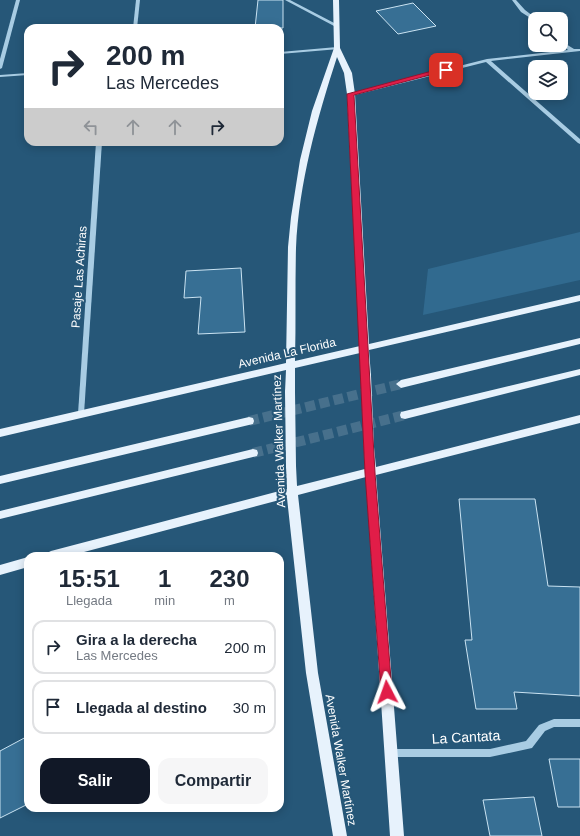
<!DOCTYPE html>
<html lang="es">
<head>
<meta charset="utf-8">
<style>
  :root { --surface:#fff; --page:#f6f6f7; --text:#1f2937; --muted:#747a83; --line:#e0e1e3; --accent:#111827 }
  body { margin:0; font-family:Arial,sans-serif; background:var(--page); color:var(--text); height:100vh; display:flex; flex-direction:column; font-size:15px; white-space:nowrap }
  * { box-sizing:border-box; margin:0 }
  p { font-size:13px; color:var(--muted) }
  .icon { flex:none; width:22px; height:22px; fill:none; stroke:currentColor; stroke-width:2; stroke-linecap:round; stroke-linejoin:round }
  .map { position:relative; flex:1; overflow:hidden }
  .sheet { position:absolute; left:24px; top:552px; width:260px; height:260px; display:flex; flex-direction:column; background:var(--surface); border-radius:12px; box-shadow:0 2px 10px #0003 }
  .sheet>* { flex:none }
  .top-card { position:absolute; left:24px; top:24px; width:260px; height:122px; border-radius:12px; box-shadow:0 2px 10px #0003; background:#fff; color:var(--text); overflow:hidden }
  .fabs { position:absolute; left:528px; top:12px; display:grid; gap:8px }
  .fabs a { display:grid; place-items:center; width:40px; height:40px; border-radius:8px; background:var(--surface); box-shadow:0 2px 10px #0003; font-size:20px }
  .pin { position:absolute; display:grid; place-items:center; width:34px; height:34px; color:#fff; margin:-17px; border-radius:8px; box-shadow:0 2px 6px #0006 }
  .me { position:absolute; width:44px; margin:-22px; rotate:356deg; stroke-linejoin:round; filter:drop-shadow(0 0 3px #0008) }
  .turn { display:flex; align-items:center; gap:14px; height:84px; padding:0 16px; font-size:18px }
  .turn .icon { width:52px; height:52px; stroke-width:2.5 }
  .turn b { display:block; font-size:28px; line-height:34px }
  .lanes { display:flex; align-items:center; height:38px; padding:0 16px; background:#0003; justify-content:center; gap:20px; direction:ltr }
  .lanes .off { opacity:.35 }
  .eta { display:flex; justify-content:space-evenly; align-items:center; height:68px; text-align:center }
  .eta b { font-size:24px; font-weight:800; line-height:28px }
  .button { display:flex; gap:8px; margin-top:auto; padding:8px 16px }
  .button a { flex:1; height:46px; border-radius:12px; background:var(--accent); color:#fff; font-size:16px; font-weight:800; line-height:46px; text-align:center }
  .button a+a { background:var(--page); color:var(--text) }
  ul { padding:0; list-style:none }
  li { display:flex; align-items:center; gap:12px; height:54px; margin:0 8px 6px; padding:0 8px; border:2px solid var(--line); border-radius:12px }
  li div { flex:1 }
  li b { display:block; font-size:15px }
  li em { font-style:normal }
  .map>svg:first-child { display:block }
  .green { fill:#316a8f }
  .building { fill:#376f94; stroke:#cae3f2 }
  .lines { fill:none; stroke-linecap:round; stroke-linejoin:round }
  .major-tunnel { stroke:#47708c; stroke-width:10; stroke-dasharray:10 4.5; stroke-linecap:butt }
  .minor { fill:#a8cce3; fill-rule:evenodd }
  .major { fill:#e7f2fc; fill-rule:evenodd }
  .major-bridge { stroke:#e7f2fc; stroke-width:10 }
  .route { fill:#e11d48; stroke:#92132f }
  .labels { text-anchor:middle; dominant-baseline:central; stroke-width:4; stroke-linejoin:round; paint-order:stroke }
  .street-label { font-size:12px; fill:#fff; stroke:#265778 }
  .near-street-label { font-size:14px; fill:#fff; stroke:#265778 }
</style>
</head>
<body>
<div class="map">
<svg width="580" height="836" viewBox="0 0 580 836">
  <rect width="100%" height="100%" fill="#265778"/>
  <polygon class="green" points="580,232 580,280 423,315 428,269"/>
  <g class="building">
    <polygon points="258,0 283,0 283,28 255,28"/>
    <polygon points="413,3 436,26 398,34 376,11"/>
    <polygon points="241,268 245,332 198,334 201,297 184,298 186,271"/>
    <polygon points="459,499 535,499 548,586 580,587 580,696 514,692 517,709 476,709 465,640 472,640"/>
    <polygon points="28,736 28,804 0,818 0,751"/>
    <polygon points="549,759 580,759 580,807 558,807"/>
    <polygon points="534,797 542,836 490,836 483,800"/>
  </g>
  <g class="lines">
    <g class="major-tunnel">
      <polyline points="249,421 401,384"/>
      <polyline points="253,453 405,415"/>
    </g>
    <g class="minor">
      <polygon points="16,0 20,0 2,68 0,69 0,59"/>
      <polygon points="136,0 140,0 137,28 133,28"/>
      <polygon points="285,0 290,0 338,25 334,26"/>
      <polygon points="512,0 516,0 525,10 537,19 535,19 535,21 521,12"/>
      <polygon points="561,41 574,49 580,49 580,51 491,61 580,139 580,144 578,143 486,62 351,96 348,94 487,59 568,50 561,44"/>
      <polygon points="337,47 339,48 339,49 280,54 280,52"/>
      <polygon points="28,73 28,75 0,77 0,75"/>
      <polygon points="96,142 102,142 84,414 81,417 78,414"/>
      <polygon points="554,719 580,719 580,727 554,727 545,731 532,748 490,757 391,757 388,756 387,753 388,750 391,749 490,749 526,741 539,725"/>
    </g>
    <g class="major">
      <path d="M333,0H339L340,48L352,73L355,94L369,344L580,295V301L369,350L371,376L366,380L361,376L360,353L295,368V392L293,395H287L285,392L286,370L0,437V429L286,363L288,247L291,217L300,160L312,111L334,48ZM337,57L344,73L347,94L360,346L295,361C296,323 295,285 296,248C299,182 317,119 337,57Z"/>
      <polygon points="580,338 580,344 401,388 396,384 401,380"/>
      <polygon points="580,369 580,375 405,419 401,418 400,415 401,412 405,411"/>
      <polygon points="580,415 580,423 376,475 404,836 390,836 366,477 298,495 318,673 347,836 333,836 306,673 287,498 69,556 45,556 47,553 51,551 287,489 286,466 287,463 295,463 296,466 297,486 365,469 364,447 365,444 373,444 374,447 376,467"/>
      <polygon points="249,417 253,418 254,421 253,424 0,484 0,476"/>
      <polygon points="253,449 257,450 258,453 257,456 0,519 0,511"/>
      <polygon points="28,557 28,567 0,575 0,565"/>
    </g>
    <g class="major-bridge">
      <polyline points="366,376 369,447"/>
      <polyline points="290,392 291,466"/>
    </g>
  </g>
  <polygon class="route" points="443,68 449,70 354,95 375,473 392,692 391,696 387,697 383,696 381,692 365,473 347,94"/>
  <g class="labels">
    <g class="street-label">
      <text transform="translate(79 277) rotate(-86)">Pasaje Las Achiras</text>
      <text transform="translate(287 353) rotate(-13)">Avenida La Florida</text>
      <text transform="translate(279 441) rotate(-92)">Avenida Walker Martínez</text>
      <text transform="translate(341 760) rotate(80)">Avenida Walker Martínez</text>
    </g>
    <g class="near-street-label">
      <text transform="translate(466 737) rotate(-3)">La Cantata</text>
    </g>
  </g>
</svg>
<div class="fabs">
<a><svg class="icon" aria-label="search" viewBox="0 0 24 24"><circle cx="10" cy="10" r="6"/><path d="M15 15l6 6"/></svg></a>
<a><svg class="icon" aria-label="layers" viewBox="0 0 24 24"><path d="M12 4l9 5-9 5-9-5zM3 14l9 5 9-5"/></svg></a>
</div>
<div class="pin" style="left:446px;top:70px;background:#d93025"><svg class="icon" aria-label="arrive" viewBox="0 0 24 24"><path d="M6 21V4h12l-3 4 3 4H6"/></svg></div>
<svg class="me" style="left:387px;top:692px" viewBox="-20 -20 40 40"><path d="M0-17L14 15 0 8-14 15z" fill="#e11d48" stroke="#fff" stroke-width="4"/></svg>
<div class="top-card">
<div class="turn"><svg class="icon" aria-label="right" viewBox="0 0 24 24"><path d="M7 20v-9h11M14 6l5 5-5 5"/></svg><div><b>200 m</b>Las Mercedes</div></div>
<div class="lanes"><svg class="icon off" aria-label="left" viewBox="0 0 24 24"><path d="M17 20v-9H6M10 6l-5 5 5 5"/></svg><svg class="icon off" aria-label="ahead" viewBox="0 0 24 24"><path d="M12 20V5M6 11l6-6 6 6"/></svg><svg class="icon off" aria-label="ahead" viewBox="0 0 24 24"><path d="M12 20V5M6 11l6-6 6 6"/></svg><svg class="icon" aria-label="right" viewBox="0 0 24 24"><path d="M7 20v-9h11M14 6l5 5-5 5"/></svg></div>
</div>
<section class="sheet">
<div class="eta">
<div><b>15:51</b><p>Llegada</p></div>
<div><b>1</b><p>min</p></div>
<div><b>230</b><p>m</p></div>
</div>
<ul>
<li><svg class="icon" aria-label="right" viewBox="0 0 24 24"><path d="M7 20v-9h11M14 6l5 5-5 5"/></svg><div><b>Gira a la derecha</b><p>Las Mercedes</p></div><em>200 m</em></li>
<li><svg class="icon" aria-label="arrive" viewBox="0 0 24 24"><path d="M6 21V4h12l-3 4 3 4H6"/></svg><div><b>Llegada al destino</b></div><em>30 m</em></li>
</ul>
<div class="button"><a>Salir</a><a>Compartir</a></div>
</section>
</div>
</body>
</html>
